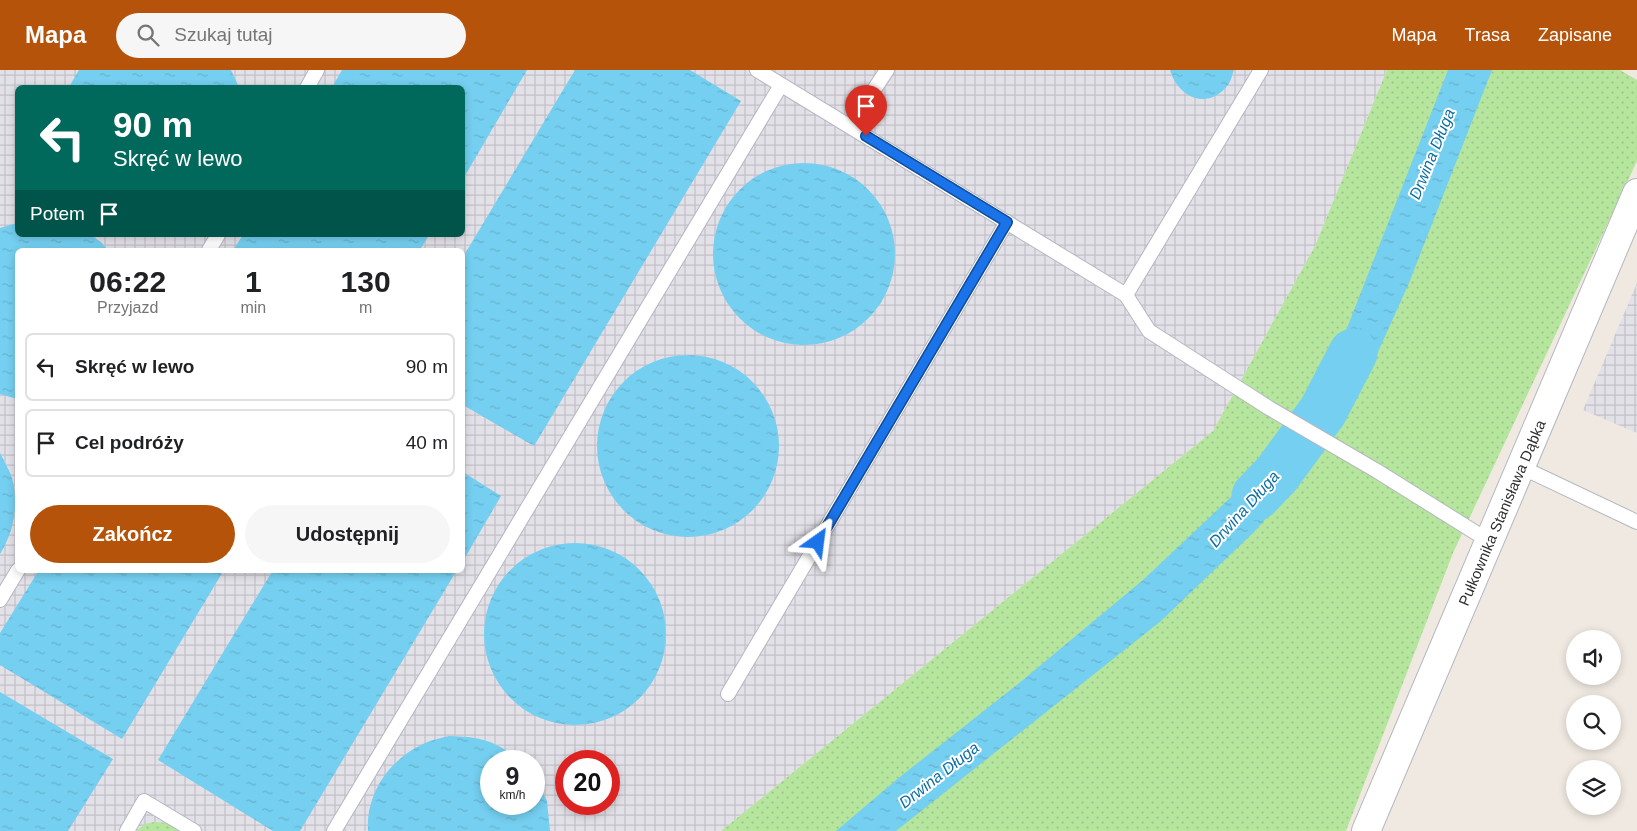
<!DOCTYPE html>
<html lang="pl">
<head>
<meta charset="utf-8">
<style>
  :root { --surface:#fff; --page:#f6f6f6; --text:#202124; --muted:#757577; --line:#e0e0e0; --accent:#b45309 }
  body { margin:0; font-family:Helvetica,sans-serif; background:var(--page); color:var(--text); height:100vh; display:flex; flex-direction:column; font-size:19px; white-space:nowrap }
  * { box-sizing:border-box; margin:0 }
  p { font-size:16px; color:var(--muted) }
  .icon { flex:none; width:28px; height:28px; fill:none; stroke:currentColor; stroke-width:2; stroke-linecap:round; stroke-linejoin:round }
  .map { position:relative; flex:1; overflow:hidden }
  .side { position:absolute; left:15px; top:178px; width:450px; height:325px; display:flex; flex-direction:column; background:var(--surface); border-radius:8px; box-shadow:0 2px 8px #0003 }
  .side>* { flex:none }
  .guide { position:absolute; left:15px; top:15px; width:450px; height:152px; border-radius:8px; box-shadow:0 2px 8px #0003; background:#00695c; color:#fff; overflow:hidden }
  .tools { position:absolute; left:1566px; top:560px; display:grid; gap:10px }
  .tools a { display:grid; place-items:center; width:55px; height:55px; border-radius:50%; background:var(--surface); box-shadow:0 2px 8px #0003; font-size:25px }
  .speed { position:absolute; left:480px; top:680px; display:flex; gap:10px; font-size:25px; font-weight:700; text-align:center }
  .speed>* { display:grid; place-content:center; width:65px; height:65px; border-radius:50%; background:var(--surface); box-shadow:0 2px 8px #0003; line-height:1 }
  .speed small { font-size:12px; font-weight:400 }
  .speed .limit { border:8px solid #d22; background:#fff; color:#111 }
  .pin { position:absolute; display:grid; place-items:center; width:42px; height:42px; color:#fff; margin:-51px -21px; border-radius:50% 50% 50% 0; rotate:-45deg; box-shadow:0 0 5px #0007 }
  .pin .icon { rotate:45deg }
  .me { position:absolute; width:55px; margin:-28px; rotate:31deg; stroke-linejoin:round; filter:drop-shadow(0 0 4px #0008) }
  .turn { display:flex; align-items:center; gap:18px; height:105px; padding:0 15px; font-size:22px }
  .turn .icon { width:65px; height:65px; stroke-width:2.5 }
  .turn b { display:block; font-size:35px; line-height:42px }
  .then { display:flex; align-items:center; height:48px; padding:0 15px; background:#0003; gap:10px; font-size:19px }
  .eta { display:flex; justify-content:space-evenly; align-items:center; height:85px; text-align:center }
  .eta b { font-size:30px; font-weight:700; line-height:35px }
  .button { display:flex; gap:10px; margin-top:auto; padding:10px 15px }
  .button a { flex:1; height:58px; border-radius:30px; background:var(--accent); color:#fff; font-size:20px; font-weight:700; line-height:58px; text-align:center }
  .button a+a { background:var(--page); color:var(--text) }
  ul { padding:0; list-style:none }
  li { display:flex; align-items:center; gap:15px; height:68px; margin:0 10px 8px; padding:0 5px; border:2px solid var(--line); border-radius:8px }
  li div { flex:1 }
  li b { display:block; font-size:19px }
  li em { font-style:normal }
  header { display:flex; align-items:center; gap:30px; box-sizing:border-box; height:70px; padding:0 25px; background:var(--accent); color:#fff }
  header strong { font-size:24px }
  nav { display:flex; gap:28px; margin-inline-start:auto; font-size:18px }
  .search { width:350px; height:45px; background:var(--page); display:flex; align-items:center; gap:12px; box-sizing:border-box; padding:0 18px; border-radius:28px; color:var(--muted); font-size:19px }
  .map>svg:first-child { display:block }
  .industrial { fill:url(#industrial-grid); fill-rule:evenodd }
  .grass { fill:url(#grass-dots) }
  .water { fill:url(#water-ripples) }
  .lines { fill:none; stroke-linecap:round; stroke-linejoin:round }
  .river { stroke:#75cff0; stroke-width:49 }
  .lane-casing { stroke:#b4b7c1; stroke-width:16 }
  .street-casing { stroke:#b4b7c1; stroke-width:30 }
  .lane { stroke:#fff; stroke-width:14 }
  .street { stroke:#fff; stroke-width:28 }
  .route-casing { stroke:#114b97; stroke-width:12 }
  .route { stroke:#1a73e8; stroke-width:9 }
  .labels { text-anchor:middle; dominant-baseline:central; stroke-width:4; stroke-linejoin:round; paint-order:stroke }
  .street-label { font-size:15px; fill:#2e2e2e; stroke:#fff }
  .water-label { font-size:16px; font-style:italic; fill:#0d6fa3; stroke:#fff }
</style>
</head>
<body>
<header>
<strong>Mapa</strong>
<div class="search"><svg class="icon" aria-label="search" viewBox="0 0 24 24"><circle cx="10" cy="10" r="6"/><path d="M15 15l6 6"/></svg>Szukaj tutaj</div>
<nav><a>Mapa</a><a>Trasa</a><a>Zapisane</a></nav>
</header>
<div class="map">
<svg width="1637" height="761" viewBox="0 0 1637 761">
  <defs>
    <pattern id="industrial-grid" width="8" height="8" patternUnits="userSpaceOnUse" patternTransform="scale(1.25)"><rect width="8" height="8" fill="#e3e1e8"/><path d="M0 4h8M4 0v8" fill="none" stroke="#c3c1c7"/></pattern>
    <pattern id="grass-dots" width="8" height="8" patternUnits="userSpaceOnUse" patternTransform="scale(1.25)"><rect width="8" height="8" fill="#b6e59e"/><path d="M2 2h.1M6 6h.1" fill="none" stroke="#9dc588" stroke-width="1.8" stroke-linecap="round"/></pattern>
    <pattern id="water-ripples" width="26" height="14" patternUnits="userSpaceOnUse" patternTransform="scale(1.25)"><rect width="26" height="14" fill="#75cff0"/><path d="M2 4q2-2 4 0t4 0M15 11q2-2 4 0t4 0" fill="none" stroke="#66b2ce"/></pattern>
  </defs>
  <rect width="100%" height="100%" fill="#efe9e1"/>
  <g class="industrial">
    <path d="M0,0H1387L1315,176L1213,361L721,761H0ZM18,18H462V165H18ZM18,180H462V500H18ZM491,691H534V734H491ZM566,691H609V734H566Z"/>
    <polygon points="1637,213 1637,363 1583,340"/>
  </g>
  <g class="grass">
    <polygon points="1387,0 1620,0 1637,10 1637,91 1453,483 1346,761 721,761 1213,361 1315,176"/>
    <path d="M154,752C166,752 175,755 186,761H136L145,754Z"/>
  </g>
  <g class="water">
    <polygon points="79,0 231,0 239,17 69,17"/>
    <polygon points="342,0 527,0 463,109 462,18 332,17"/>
    <polygon points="575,0 690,0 741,31 534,376 463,335 463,187"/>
    <path d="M1170,0H1234C1232,5 1231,11 1228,15C1208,41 1178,28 1170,0Z"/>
    <polygon points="1448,0 1492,0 1409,213 1360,322 1336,355 1307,332 1347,258"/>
    <circle cx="804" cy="184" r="91"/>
    <polygon points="17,153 18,165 90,165 101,172 108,180 18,180 17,329 0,324 0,158"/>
    <polygon points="243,165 429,165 420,180 233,180"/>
    <circle cx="688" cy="376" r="91"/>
    <polygon points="1281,366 1314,385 1302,407 1255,461 1161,551 896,761 836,761 901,706 1018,614 1143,510 1265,395"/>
    <path d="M0,383C4,391 9,399 12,408C19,434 14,462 0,484Z"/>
    <polygon points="463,402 501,426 463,491"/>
    <circle cx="575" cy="564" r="91"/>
    <polygon points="39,500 224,500 122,669 0,595 0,563"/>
    <polygon points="273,500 457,500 300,761 273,761 158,690"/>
    <polygon points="0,622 113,689 68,761 0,761"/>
    <path d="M449,666C482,667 492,670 519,689L522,691H491V734H534V705L547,731L550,761H368C366,723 389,690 423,674C431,670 441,668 449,666Z"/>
  </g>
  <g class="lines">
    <polyline class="river" points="1256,426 1277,404 1323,341 1353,283"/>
    <defs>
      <g id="lane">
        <polyline points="757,0 1126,225 1261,0"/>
        <polyline points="307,18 317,0"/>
        <polyline points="850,56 887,0"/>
        <polyline points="209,180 218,165"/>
        <polyline points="1126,225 1149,261 1269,338 1377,401 1489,471"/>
        <polyline points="1521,397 1637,452"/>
        <polyline points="0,530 18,500"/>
        <polyline points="728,624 1007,152"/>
        <polyline points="127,761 144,731 194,761"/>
        <polyline points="334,761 781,15"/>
      </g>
      <g id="street">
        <path id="s1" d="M1366,761L1637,123"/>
      </g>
    </defs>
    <use href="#lane" class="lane-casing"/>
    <use href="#street" class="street-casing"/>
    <use href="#lane" class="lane"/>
    <use href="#street" class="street"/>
  </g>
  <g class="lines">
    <defs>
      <polyline id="route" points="818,472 1007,152 866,66"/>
    </defs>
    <use href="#route" class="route-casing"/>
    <use href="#route" class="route"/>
  </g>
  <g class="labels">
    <g class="street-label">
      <text stroke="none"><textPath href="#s1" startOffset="346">Pułkownika Stanisława Dąbka</textPath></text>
    </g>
    <g class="water-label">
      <text transform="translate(1432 84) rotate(-68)">Drwina Długa</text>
      <text transform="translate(1244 439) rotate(-48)">Drwina Długa</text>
      <text transform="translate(939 705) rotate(-38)">Drwina Długa</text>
    </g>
  </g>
</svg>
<div class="tools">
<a><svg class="icon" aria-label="sound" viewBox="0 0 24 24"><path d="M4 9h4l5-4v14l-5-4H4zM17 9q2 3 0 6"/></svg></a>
<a><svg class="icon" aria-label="search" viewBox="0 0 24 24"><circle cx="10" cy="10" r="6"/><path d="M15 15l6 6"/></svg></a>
<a><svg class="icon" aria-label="layers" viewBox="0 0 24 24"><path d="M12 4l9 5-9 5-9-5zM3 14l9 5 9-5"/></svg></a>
</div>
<div class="speed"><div>9<small>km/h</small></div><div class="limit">20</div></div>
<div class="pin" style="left:866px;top:66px;background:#d93025"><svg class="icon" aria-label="arrive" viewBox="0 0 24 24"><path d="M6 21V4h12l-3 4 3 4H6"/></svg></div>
<svg class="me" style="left:818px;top:472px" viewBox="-20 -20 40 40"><path d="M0-17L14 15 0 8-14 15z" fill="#1a73e8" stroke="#fff" stroke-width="4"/></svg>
<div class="guide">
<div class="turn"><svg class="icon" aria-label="left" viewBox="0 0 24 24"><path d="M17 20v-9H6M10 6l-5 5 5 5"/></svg><div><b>90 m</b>Skręć w lewo</div></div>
<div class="then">Potem<svg class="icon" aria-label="arrive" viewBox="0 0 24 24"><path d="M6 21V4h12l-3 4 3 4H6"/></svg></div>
</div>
<section class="side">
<div class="eta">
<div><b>06:22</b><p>Przyjazd</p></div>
<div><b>1</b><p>min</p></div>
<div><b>130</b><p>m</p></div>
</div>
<ul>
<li><svg class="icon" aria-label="left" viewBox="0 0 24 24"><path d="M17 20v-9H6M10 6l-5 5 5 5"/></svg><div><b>Skręć w lewo</b></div><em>90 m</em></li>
<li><svg class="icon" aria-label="arrive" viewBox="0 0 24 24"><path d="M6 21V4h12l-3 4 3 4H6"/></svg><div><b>Cel podróży</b></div><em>40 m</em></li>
</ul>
<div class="button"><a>Zakończ</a><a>Udostępnij</a></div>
</section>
</div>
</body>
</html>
